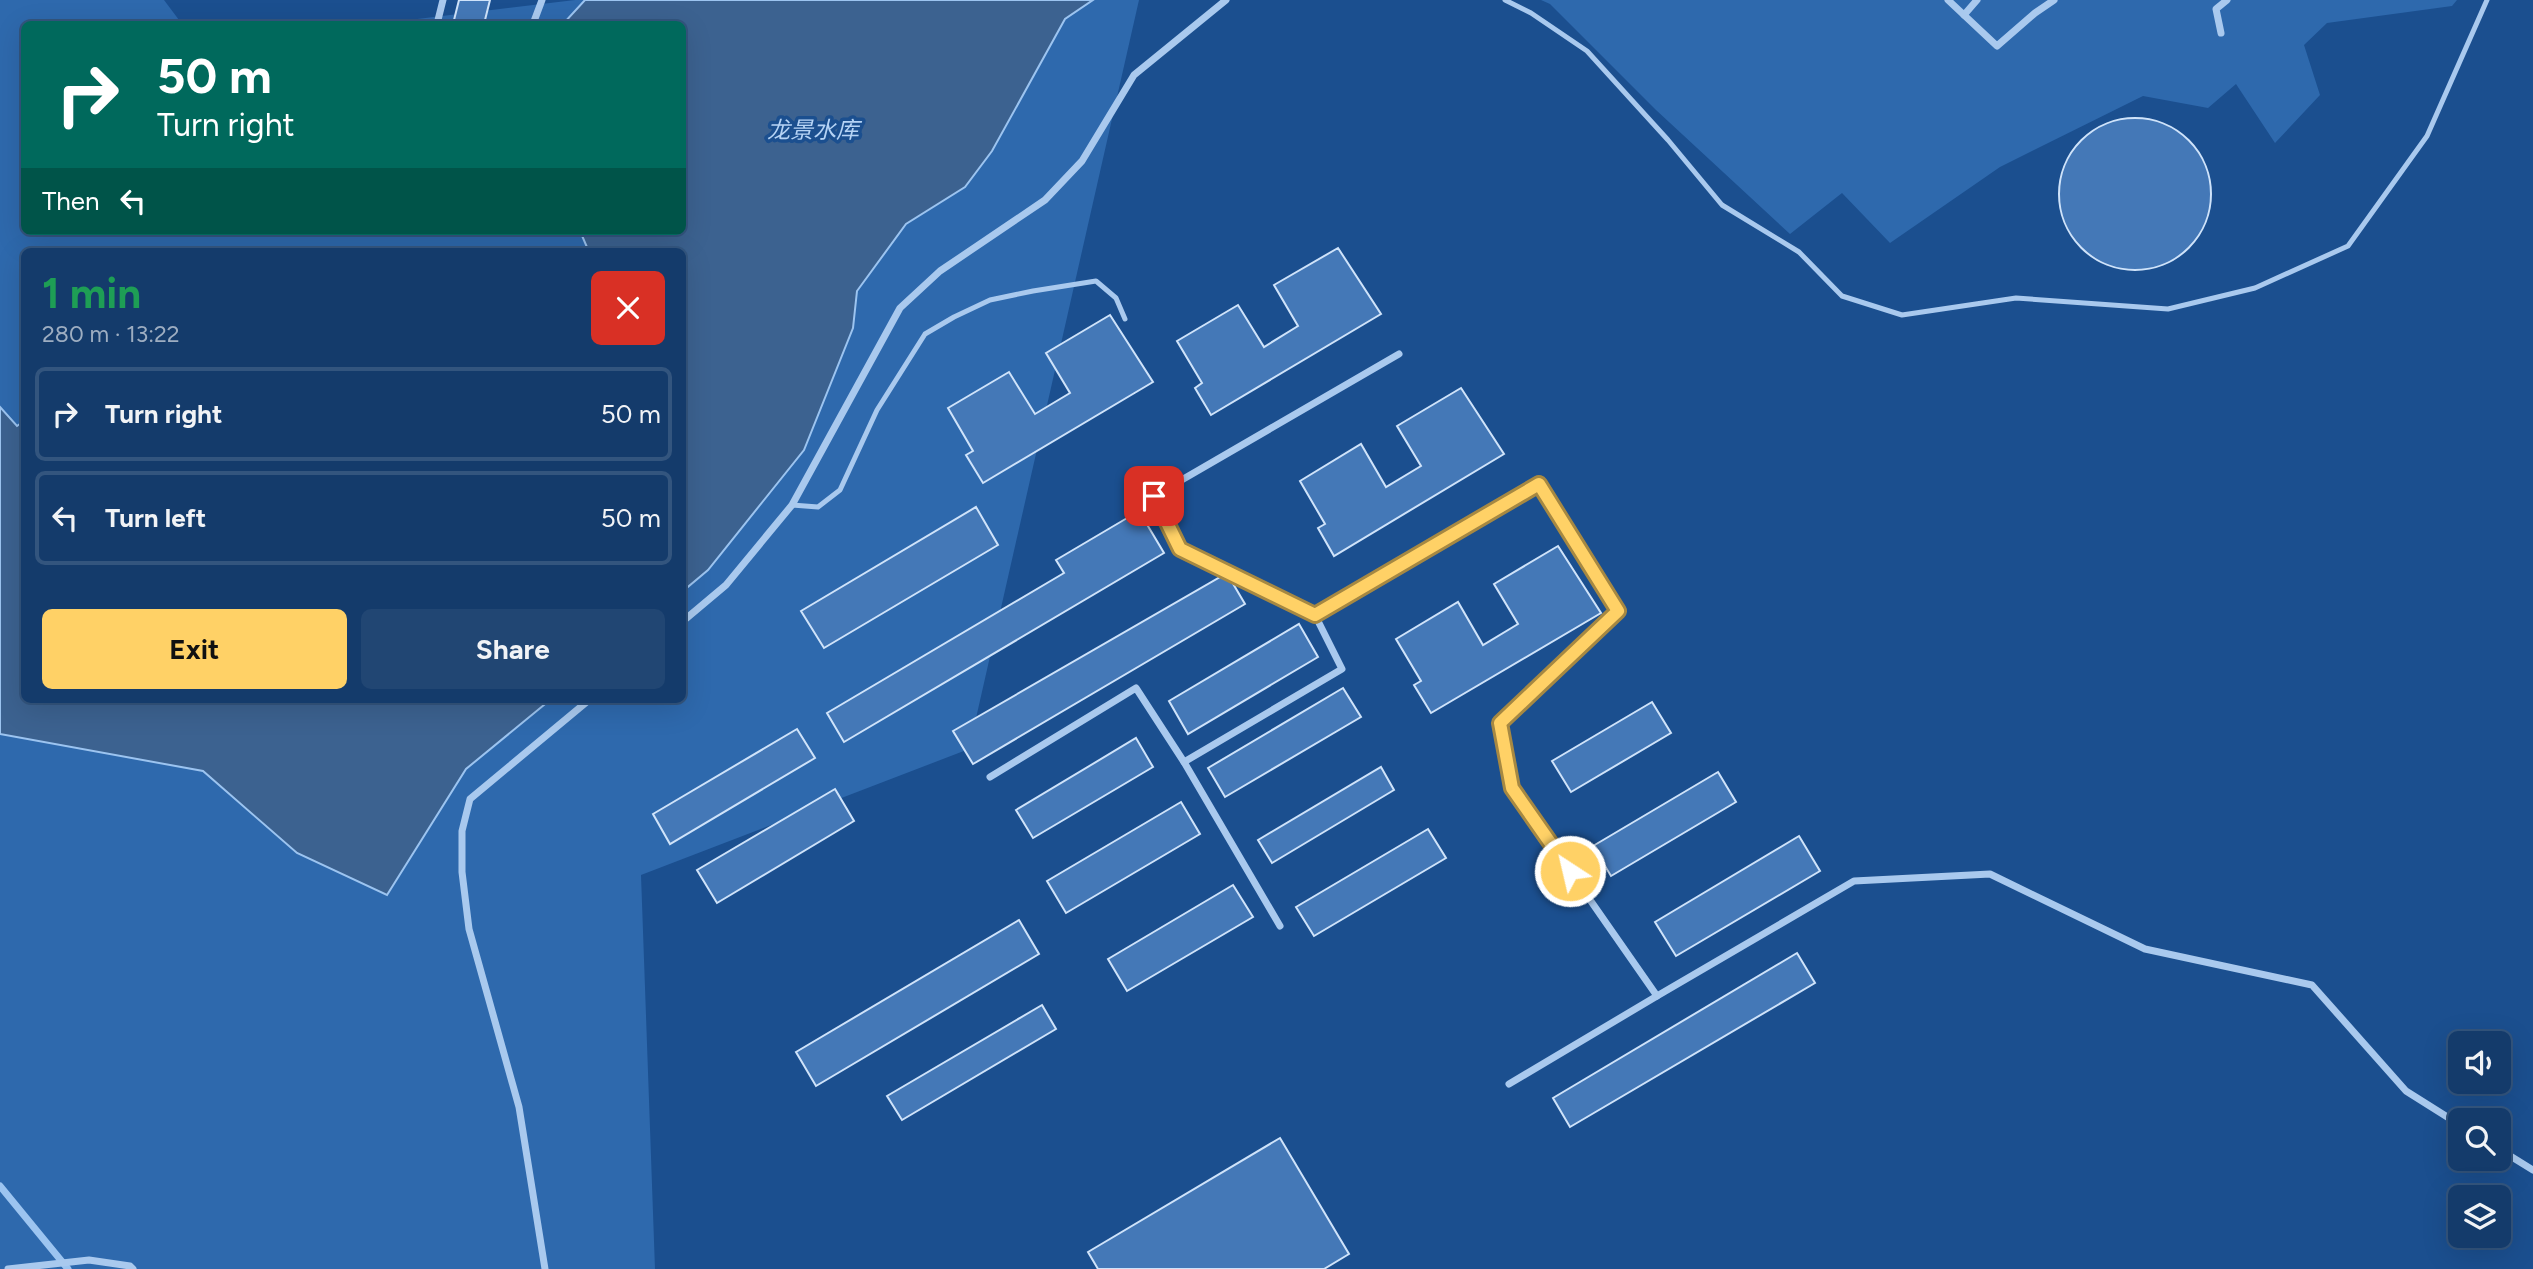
<!DOCTYPE html>
<html lang="en">
<head>
<meta charset="utf-8">
<style>
  :root { --surface:#143b6b; --page:#214673; --text:#f1f3f6; --muted:#9dadc1; --line:#33557e; --accent:#ffd166 }
  body { margin:0; font-family:Figtree,"Noto Sans SC",sans-serif; background:var(--page); color:var(--text); height:100vh; display:flex; flex-direction:column; font-size:26px; white-space:nowrap }
  * { box-sizing:border-box; margin:0 }
  p { font-size:23px; color:var(--muted) }
  .icon { flex:none; width:38px; height:38px; fill:none; stroke:currentColor; stroke-width:2; stroke-linecap:round; stroke-linejoin:round }
  .map { position:relative; flex:1; overflow:hidden }
  .details { position:absolute; left:21px; top:248px; width:665px; height:455px; display:flex; flex-direction:column; background:var(--surface); border-radius:10px; box-shadow:0 7px 28px #0002,0 0 0 2px var(--line) }
  .details>* { flex:none }
  .guide { position:absolute; left:21px; top:21px; width:665px; height:214px; border-radius:10px; box-shadow:0 7px 28px #0002,0 0 0 2px var(--line); background:#00695c; color:#fff; overflow:hidden }
  .controls { position:absolute; left:2448px; top:1031px; display:grid; gap:14px }
  .controls a { display:grid; place-items:center; width:63px; height:63px; border-radius:10px; background:var(--surface); box-shadow:0 7px 28px #0002,0 0 0 2px var(--line); font-size:35px }
  .pin { position:absolute; display:grid; place-items:center; width:60px; height:60px; color:#fff; margin:-30px; border-radius:14px; box-shadow:0 4px 10px #0006 }
  .me { position:absolute; width:77px; margin:-38px; rotate:325deg; stroke-linejoin:round; filter:drop-shadow(0 0 5px #0008) }
  .turn { display:flex; align-items:center; gap:24px; height:147px; padding:0 21px; font-size:32px }
  .turn .icon { width:91px; height:91px; stroke-width:2.5 }
  .turn b { display:block; font-size:49px; line-height:60px }
  .then { display:flex; align-items:center; height:66px; padding:0 21px; background:#0003; gap:14px; font-size:26px }
  .round { display:grid; place-items:center; flex:none; width:74px; height:74px; border-radius:10px; background:var(--page) }
  .head { display:flex; align-items:center; justify-content:space-between; height:119px; padding:0 21px }
  h1 { font-size:42px; font-weight:700; line-height:52px; color:#1e9e55 }
  .primary-button { display:flex; gap:14px; margin-top:auto; padding:14px 21px }
  .primary-button a { flex:1; height:80px; border-radius:10px; background:var(--accent); color:#111; font-size:28px; font-weight:700; line-height:80px; text-align:center }
  .primary-button a+a { background:var(--page); color:var(--text) }
  ul { padding:0; list-style:none }
  li { display:flex; align-items:center; gap:21px; height:94px; margin:0 14px 10px; padding:0 7px; border:4px solid var(--line); border-radius:10px }
  li div { flex:1 }
  li b { display:block; font-size:26px }
  li em { font-style:normal }
  .map>svg:first-child { display:block }
  .green { fill:#2e69ad; fill-rule:evenodd }
  .water { fill:#3c6290; stroke:#9cc4f0; stroke-width:2 }
  .lines { fill:none; stroke-linecap:round; stroke-linejoin:round }
  .stream { stroke:#9cc4f0; stroke-width:7 }
  .building { fill:#4478b7; stroke:#cfe3fa; stroke-width:2 }
  .lane { stroke:#a9c9ee; stroke-width:5 }
  .street { stroke:#a9c9ee; stroke-width:7 }
  .route-casing { stroke:#a68842; stroke-width:18 }
  .route { stroke:#ffd166; stroke-width:12 }
  .labels { text-anchor:middle; dominant-baseline:central; stroke-width:7; stroke-linejoin:round; paint-order:stroke }
  .water-label { font-size:23px; font-style:italic; fill:#b5d3f5; stroke:#1b4f8f }
</style>
</head>
<body>
<div class="map">
<svg width="2533" height="1269" viewBox="0 0 2533 1269">
  <rect width="100%" height="100%" fill="#1b4f8f"/>
  <g class="green">
    <path d="M0,0H164L182,24H24V231H682V24H376L575,0H1139L969,749L641,875L655,1269H0ZM24,252H682V700H24Z"/>
    <polygon points="1541,0 2457,0 2452,6 2327,23 2304,45 2320,95 2275,143 2236,84 2208,108 2143,96 2000,167 1890,243 1842,193 1790,234 1656,110 1550,4"/>
  </g>
  <g class="water">
    <polygon points="585,0 1093,0 1065,19 992,151 965,187 906,224 857,291 853,328 804,450 708,570 683,591 682,252 589,252 580,231 682,231 682,24 563,24"/>
    <polygon points="0,407 17,426 24,421 24,700 550,700 466,769 387,895 297,853 203,771 0,734"/>
  </g>
  <g class="lines">
    <polyline class="stream" points="0,1186 68,1269"/>
  </g>
  <g class="building">
    <polygon points="459,0 490,0 484,24 453,24"/>
    <circle cx="2135" cy="194" r="76"/>
    <polygon points="1338,248 1381,314 1211,415 1195,388 1202,383 1177,341 1238,305 1264,347 1298,326 1274,285"/>
    <polygon points="1110,315 1153,382 983,483 966,455 973,451 948,408 1009,372 1035,414 1070,393 1046,353"/>
    <polygon points="1461,388 1504,454 1334,556 1318,528 1325,524 1300,481 1361,444 1386,487 1421,466 1397,426"/>
    <polygon points="976,507 998,545 824,648 801,611"/>
    <polygon points="1139,511 1164,553 844,742 827,713 1064,573 1056,560"/>
    <polygon points="1558,546 1601,613 1431,713 1414,685 1421,681 1396,639 1458,602 1483,645 1518,624 1494,584"/>
    <polygon points="1222,576 1232,582 1245,604 973,764 953,731"/>
    <polygon points="1299,624 1318,657 1188,734 1169,701"/>
    <polygon points="1343,688 1361,717 1225,797 1208,768"/>
    <polygon points="1652,702 1671,733 1571,792 1552,761"/>
    <polygon points="797,729 815,758 670,844 653,814"/>
    <polygon points="1136,738 1153,767 1033,838 1016,810"/>
    <polygon points="1381,767 1394,790 1272,863 1258,840"/>
    <polygon points="1718,772 1736,802 1611,876 1593,846"/>
    <polygon points="835,789 854,821 717,903 697,870"/>
    <polygon points="1181,802 1200,834 1066,913 1047,881"/>
    <polygon points="1428,829 1446,858 1314,936 1296,907"/>
    <polygon points="1799,836 1820,871 1676,956 1655,922"/>
    <polygon points="1233,885 1253,917 1127,991 1108,959"/>
    <polygon points="1019,920 1039,954 816,1086 796,1052"/>
    <polygon points="1797,953 1815,983 1570,1127 1553,1098"/>
    <polygon points="1042,1005 1056,1029 902,1120 887,1096"/>
    <polygon points="1280,1138 1349,1254 1324,1269 1098,1269 1088,1252"/>
  </g>
  <g class="lines">
    <g class="lane">
      <polyline points="1505,0 1531,13 1587,51 1668,140 1722,205 1799,252 1842,296 1902,315 2016,298 2168,309 2255,288 2348,246 2427,136 2487,0"/>
      <polyline points="792,505 818,507 840,490 877,410 925,334 954,317 990,300 1033,291 1096,281 1116,298 1125,319"/>
    </g>
    <g class="street">
      <polyline points="1948,0 1997,46 2035,13 2054,0"/>
      <polyline points="1964,15 1977,0"/>
      <polyline points="437,24 443,0"/>
      <polyline points="533,24 542,0"/>
      <polyline points="2221,33 2216,9 2227,0"/>
      <polyline points="1399,354 1154,496 1179,549 1315,615 1539,484 1618,611 1500,723 1512,788 1657,996 1509,1084"/>
      <polyline points="682,622 726,585 792,505 900,308 940,271 1045,200 1082,161 1134,75 1226,0"/>
      <polyline points="990,777 1136,688 1184,762"/>
      <polyline points="1280,926 1184,762 1342,669 1315,615"/>
      <polyline points="1657,996 1854,881 1990,874 2145,949 2312,985 2406,1091 2460,1125"/>
      <polyline points="2499,1149 2533,1170"/>
      <polyline points="8,1269 89,1260 130,1266 133,1269"/>
      <polyline points="545,1269 519,1107 469,929 462,872 462,831 470,799 589,700"/>
    </g>
  </g>
  <g class="lines">
    <defs>
      <polyline id="route" points="1154,496 1180,549 1315,615 1539,484 1618,611 1500,723 1512,788 1570,871"/>
    </defs>
    <use href="#route" class="route-casing"/>
    <use href="#route" class="route"/>
  </g>
  <g class="labels">
    <g class="water-label">
      <text x="813" y="130">龙景水库</text>
    </g>
  </g>
</svg>
<div class="controls">
<a><svg class="icon" aria-label="sound" viewBox="0 0 24 24"><path d="M4 9h4l5-4v14l-5-4H4zM17 9q2 3 0 6"/></svg></a>
<a><svg class="icon" aria-label="search" viewBox="0 0 24 24"><circle cx="10" cy="10" r="6"/><path d="M15 15l6 6"/></svg></a>
<a><svg class="icon" aria-label="layers" viewBox="0 0 24 24"><path d="M12 4l9 5-9 5-9-5zM3 14l9 5 9-5"/></svg></a>
</div>
<div class="pin" style="left:1154px;top:496px;background:#d93025"><svg class="icon" aria-label="arrive" viewBox="0 0 24 24"><path d="M6 21V4h12l-3 4 3 4H6"/></svg></div>
<svg class="me" style="left:1570px;top:871px" viewBox="-20 -20 40 40"><circle r="17" fill="#ffd166" stroke="#fff" stroke-width="3"/><path d="M0-11L8 9 0 5-8 9z" fill="#fff"/></svg>
<div class="guide">
<div class="turn"><svg class="icon" aria-label="right" viewBox="0 0 24 24"><path d="M7 20v-9h11M14 6l5 5-5 5"/></svg><div><b>50 m</b>Turn right</div></div>
<div class="then">Then<svg class="icon" aria-label="left" viewBox="0 0 24 24"><path d="M17 20v-9H6M10 6l-5 5 5 5"/></svg></div>
</div>
<section class="details">
<div class="head"><div><h1>1 min</h1><p>280 m · 13:22</p></div><a class="round" style="background:#d93025;color:#fff"><svg class="icon" aria-label="close" viewBox="0 0 24 24"><path d="M6 6l12 12M18 6L6 18"/></svg></a></div>
<ul>
<li><svg class="icon" aria-label="right" viewBox="0 0 24 24"><path d="M7 20v-9h11M14 6l5 5-5 5"/></svg><div><b>Turn right</b></div><em>50 m</em></li>
<li><svg class="icon" aria-label="left" viewBox="0 0 24 24"><path d="M17 20v-9H6M10 6l-5 5 5 5"/></svg><div><b>Turn left</b></div><em>50 m</em></li>
</ul>
<div class="primary-button"><a>Exit</a><a>Share</a></div>
</section>
</div>
</body>
</html>
